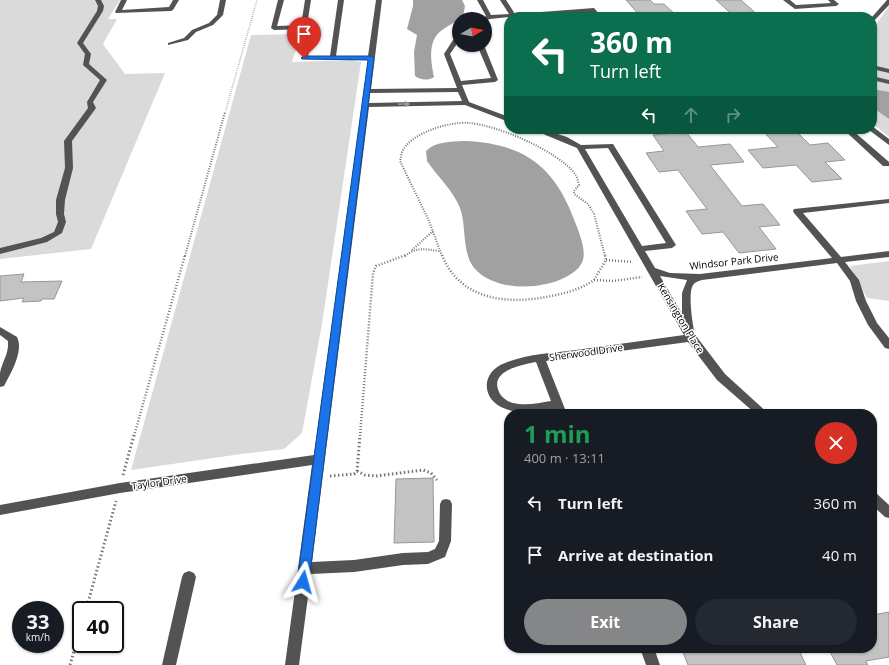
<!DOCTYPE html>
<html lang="en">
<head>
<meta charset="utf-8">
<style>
  :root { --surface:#171b24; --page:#242831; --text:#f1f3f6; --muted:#9ea1a6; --accent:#858687 }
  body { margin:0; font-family:"Open Sans",sans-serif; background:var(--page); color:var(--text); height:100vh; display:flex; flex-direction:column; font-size:15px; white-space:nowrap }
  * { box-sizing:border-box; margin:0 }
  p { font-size:13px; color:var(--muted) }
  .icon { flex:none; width:22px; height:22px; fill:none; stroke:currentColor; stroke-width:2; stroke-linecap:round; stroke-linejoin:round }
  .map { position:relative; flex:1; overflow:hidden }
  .panel { position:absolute; left:504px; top:409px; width:373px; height:244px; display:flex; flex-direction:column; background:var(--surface); border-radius:16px; box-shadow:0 1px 3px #0004 }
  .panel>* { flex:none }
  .banner { position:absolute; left:504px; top:12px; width:373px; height:122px; border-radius:16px; box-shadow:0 1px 3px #0004; background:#0b6e4f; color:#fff; overflow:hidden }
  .needle { width:26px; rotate:80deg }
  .tools { position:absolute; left:452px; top:12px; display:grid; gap:8px }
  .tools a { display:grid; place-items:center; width:40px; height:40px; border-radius:50%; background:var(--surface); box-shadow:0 1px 3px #0004; font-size:20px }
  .speed { position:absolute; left:12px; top:601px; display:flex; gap:8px; font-size:20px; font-weight:700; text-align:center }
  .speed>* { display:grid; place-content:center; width:52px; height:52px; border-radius:50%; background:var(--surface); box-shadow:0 1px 3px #0004; line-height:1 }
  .speed small { font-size:10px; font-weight:400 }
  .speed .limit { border:2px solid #111; border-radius:6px; background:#fff; color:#111 }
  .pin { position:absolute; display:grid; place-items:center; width:34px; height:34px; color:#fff; margin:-41px -17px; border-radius:50% 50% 50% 0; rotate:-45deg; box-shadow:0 0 4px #0007 }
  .pin .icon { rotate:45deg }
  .me { position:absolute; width:44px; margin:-22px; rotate:8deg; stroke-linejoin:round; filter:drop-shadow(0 0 3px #0008) }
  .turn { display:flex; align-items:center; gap:14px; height:84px; padding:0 20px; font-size:18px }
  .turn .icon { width:52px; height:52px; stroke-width:2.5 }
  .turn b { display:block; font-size:28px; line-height:34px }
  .lanes { display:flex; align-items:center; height:38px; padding:0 20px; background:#0003; justify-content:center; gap:20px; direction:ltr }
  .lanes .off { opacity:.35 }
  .round { display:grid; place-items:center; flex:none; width:42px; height:42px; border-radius:21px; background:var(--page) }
  .overview { display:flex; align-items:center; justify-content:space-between; height:68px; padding:0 20px }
  h1 { font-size:24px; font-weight:700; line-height:30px; color:#1e9e55 }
  .button { display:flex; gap:8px; margin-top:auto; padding:8px 20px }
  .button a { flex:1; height:46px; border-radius:24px; background:var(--accent); color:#fff; font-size:16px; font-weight:700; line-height:46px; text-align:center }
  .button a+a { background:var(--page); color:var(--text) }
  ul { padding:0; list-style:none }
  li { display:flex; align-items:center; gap:12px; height:52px; padding:0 20px }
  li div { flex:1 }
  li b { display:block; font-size:15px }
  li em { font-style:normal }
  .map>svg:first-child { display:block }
  .green { fill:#dadada }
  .water { fill:#a1a1a1 }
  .building { fill:#c3c3c3; stroke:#979797 }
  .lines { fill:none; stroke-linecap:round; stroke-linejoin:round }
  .path-far3 { stroke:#757575; stroke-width:1.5; stroke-dasharray:0.5 1.5; stroke-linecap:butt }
  .path-far2 { stroke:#757575; stroke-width:2; stroke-dasharray:1 1.5; stroke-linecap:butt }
  .path-far1 { stroke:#757575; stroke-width:2.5; stroke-dasharray:1 2; stroke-linecap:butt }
  .path { stroke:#757575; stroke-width:3; stroke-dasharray:1.5 2.5; stroke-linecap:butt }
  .minor { fill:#535353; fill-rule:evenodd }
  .oneway { fill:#989898 }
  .route { fill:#1a73e8; stroke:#114b97 }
  .labels { text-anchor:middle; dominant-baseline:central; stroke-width:3; stroke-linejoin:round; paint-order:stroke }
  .street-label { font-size:10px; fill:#000; stroke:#fff }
</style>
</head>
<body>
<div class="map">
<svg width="889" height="665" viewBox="0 0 889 665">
  <rect width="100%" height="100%" fill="#fff"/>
  <g class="green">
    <polygon points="0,0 120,0 108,19 117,19 103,44 125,74 165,73 91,249 0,259"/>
    <polygon points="889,6 889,137 872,123 872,30"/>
    <polygon points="301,34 292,62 352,60 361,62 322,324 302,433 284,449 241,454 131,470 251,35"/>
    <polygon points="889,261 889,301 867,298 850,266"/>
  </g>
  <g class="water">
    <path d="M413,0H462L465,6L463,17C457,21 449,25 442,30C427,41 431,61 434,77C428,81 420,80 415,76L414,52L417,35L407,29L413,6Z"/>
    <polygon points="872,89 889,92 889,119 872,107"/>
    <path d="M464,141C523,143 555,166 575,222C579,232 586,249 583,260C581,266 576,271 571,274C547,290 497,293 475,269C461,253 467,226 460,208C453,190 437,176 427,161L426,151C436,141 451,142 464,141Z"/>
  </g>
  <g class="building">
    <polygon points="626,0 650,0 654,4 664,4 678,17 641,17"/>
    <polygon points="716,0 741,0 760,17 735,17"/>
    <polygon points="761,129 794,129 810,145 828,143 845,160 825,162 842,179 812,182 796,165 763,168 748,150 778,147"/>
    <polygon points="686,132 698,147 730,144 744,162 710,165 742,206 763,204 780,225 759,227 776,249 739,253 723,232 702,234 686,211 707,209 678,170 659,172 646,153 664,151 653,135"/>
    <polygon points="24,274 21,282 62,281 54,299 42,299 41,301 22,302 24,298 0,301 0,276"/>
    <polygon points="433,478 434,542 394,543 396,479"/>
    <polygon points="889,612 889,657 866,661 868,665 837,665 828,648 872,648 872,615"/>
    <polygon points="696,648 798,648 806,665 688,665 682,650"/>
  </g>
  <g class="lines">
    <polyline class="path-far3" points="225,113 257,0"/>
    <g class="path-far2">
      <polyline points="412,250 433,231"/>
      <polyline points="185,256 225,112"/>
      <path d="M405,256C416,247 425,249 439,251"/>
      <path d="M442,256L429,221L400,161C401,158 401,155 402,152C410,133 450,121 469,123C497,125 558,151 575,174C577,177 578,181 579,185L574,191V194L588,204L594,214L605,256"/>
    </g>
    <g class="path-far1">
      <path d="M442,255C460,301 509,305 551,296C567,293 581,289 594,280"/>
      <polyline points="606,260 633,262"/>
      <polyline points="594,280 613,281 642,277"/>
      <polyline points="594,280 606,260 605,255"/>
      <polyline points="134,436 185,255"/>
      <polyline points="360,436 373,273 376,266 406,255"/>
    </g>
    <g class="path">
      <polyline points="357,471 365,475 376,476 423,470 431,473 437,480"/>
      <polyline points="123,475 134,435"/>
      <polyline points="330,476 354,474 357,471 360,435"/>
      <polyline points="86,610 116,501"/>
      <polyline points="70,665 81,626"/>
    </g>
    <g class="minor">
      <polygon points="95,0 101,0 104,6 103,11 83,43 91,54 89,64 107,80 93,102 96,108 72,141 73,168 65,200 64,214 66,222 62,233 47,242 0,254 0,248 41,238 54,232 58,222 56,214 56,200 65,168 64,141 88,108 87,102 100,80 83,65 85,54 77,43 97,11 98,6"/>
      <polygon points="121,0 127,0 122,10 169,7 173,0 179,0 173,10 171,11 116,13 115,12"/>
      <polygon points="220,0 226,0 223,15 213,25 196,32 188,40 168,45 168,43 184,38 192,30 209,23 217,15"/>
      <path d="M278,0H284L277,26L306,25L302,19L305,0H311L308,19L313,27L308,56H330L338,0H344L336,56H368L376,0H382L371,89L457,88L444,54L453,40L459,36V41L450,54L461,81L491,78L477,45H484L498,80L495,82L462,85L469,102L509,117V122L465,105L369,107L312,562L354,560L403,553L428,552L435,549L439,541L440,504L442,500L446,499L450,500L452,504L451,541L445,557L428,564L403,565L354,572L311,574L299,665H285L312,465L120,493L0,515V505L120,483L314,455L368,60L302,59L307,29L274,30L271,28ZM458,92L462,101L369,103L370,93Z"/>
      <polygon points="477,0 483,0 491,15 509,14 500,0 506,0 515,14 594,8 602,17 596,17 592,12 509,17 490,19 485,21 485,19 482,19 486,16"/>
      <polygon points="783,0 790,0 796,5 831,3 828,0 834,0 839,4 836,6 795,9"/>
      <polygon points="887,0 889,0 889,5 872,23 872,17"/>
      <polygon points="872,65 889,69 889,73 872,69"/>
      <polygon points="872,76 889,80 889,84 872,80"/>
      <polygon points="872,126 889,139 889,145 869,130 872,129"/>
      <path d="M531,129H542L567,137L581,145L613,144L676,245L672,248L645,251L655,268L670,273L700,274L832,258L794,213L793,211L794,209L889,199V203L803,213L841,257L889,251V257L845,262L859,280L866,301L877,323L889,338V349L885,348L868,325L856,301L850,281L837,263L702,280C699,281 695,282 693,285C688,293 692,320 694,330L693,332L725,374L769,414H756L717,380L688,342L546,361L567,414H555L554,409C538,411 521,415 506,409C481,401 480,372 505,363C527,354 552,353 576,350C612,345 648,340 684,335L577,148ZM608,148L666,243L642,246L585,149ZM660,276L687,280L682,293V314ZM536,362L551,401C539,403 525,406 513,403C508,402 501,397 499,392C489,370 522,365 536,362Z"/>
      <polygon points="843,129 851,129 889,162 889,166 883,166"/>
      <path d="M0,327L17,337C24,351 11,373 4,386L0,387C0,383 0,377 0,373C2,361 9,355 8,341L0,335Z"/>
      <polygon points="872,492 876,493 889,505 889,518 885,517 872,505"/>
      <polygon points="189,571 194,573 196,577 176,665 162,665 182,577 184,573"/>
      <polygon points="640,648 654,648 660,665 646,665"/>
    </g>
  </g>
  <defs><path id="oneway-solid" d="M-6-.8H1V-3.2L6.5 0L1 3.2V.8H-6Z"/></defs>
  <use class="oneway" href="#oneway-solid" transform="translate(404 104) rotate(-1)"/>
  <polygon class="route" points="304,56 371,56 374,58 309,582 307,586 303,588 298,586 297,582 368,60 302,59 301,58"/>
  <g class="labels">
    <g class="street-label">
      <text transform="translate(734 261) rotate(-6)">Windsor Park Drive</text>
      <text transform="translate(681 318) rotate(59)">Kensington Place</text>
      <text transform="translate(586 352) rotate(-8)">Sherwood Drive</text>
      <text transform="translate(159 482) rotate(-8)">Taylor Drive</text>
    </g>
  </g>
</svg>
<div class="tools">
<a><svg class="needle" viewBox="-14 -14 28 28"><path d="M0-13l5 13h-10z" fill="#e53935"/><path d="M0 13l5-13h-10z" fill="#9ea1a6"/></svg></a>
</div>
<div class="speed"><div>33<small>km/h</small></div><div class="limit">40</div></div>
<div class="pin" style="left:304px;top:58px;background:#d93025"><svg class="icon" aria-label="arrive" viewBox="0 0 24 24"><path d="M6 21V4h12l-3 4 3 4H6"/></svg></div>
<svg class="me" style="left:303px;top:582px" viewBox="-20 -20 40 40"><path d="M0-17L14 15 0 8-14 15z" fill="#1a73e8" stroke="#fff" stroke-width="4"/></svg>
<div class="banner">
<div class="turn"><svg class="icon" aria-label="left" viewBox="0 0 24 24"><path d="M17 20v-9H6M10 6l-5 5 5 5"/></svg><div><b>360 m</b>Turn left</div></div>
<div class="lanes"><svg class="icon" aria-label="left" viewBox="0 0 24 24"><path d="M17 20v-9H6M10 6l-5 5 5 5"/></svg><svg class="icon off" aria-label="ahead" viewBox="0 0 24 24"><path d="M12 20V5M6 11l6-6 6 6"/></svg><svg class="icon off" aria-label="right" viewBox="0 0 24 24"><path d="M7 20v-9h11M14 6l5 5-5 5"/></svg></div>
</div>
<section class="panel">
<div class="overview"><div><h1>1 min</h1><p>400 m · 13:11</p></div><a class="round" style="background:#d93025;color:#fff"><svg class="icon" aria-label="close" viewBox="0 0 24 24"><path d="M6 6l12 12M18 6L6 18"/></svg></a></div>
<ul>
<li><svg class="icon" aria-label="left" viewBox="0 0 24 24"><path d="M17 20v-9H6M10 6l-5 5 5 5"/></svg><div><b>Turn left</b></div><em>360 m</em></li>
<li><svg class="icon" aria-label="arrive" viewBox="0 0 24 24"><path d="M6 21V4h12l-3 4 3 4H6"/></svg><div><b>Arrive at destination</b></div><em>40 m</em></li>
</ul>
<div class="button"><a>Exit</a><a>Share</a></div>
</section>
</div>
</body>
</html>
